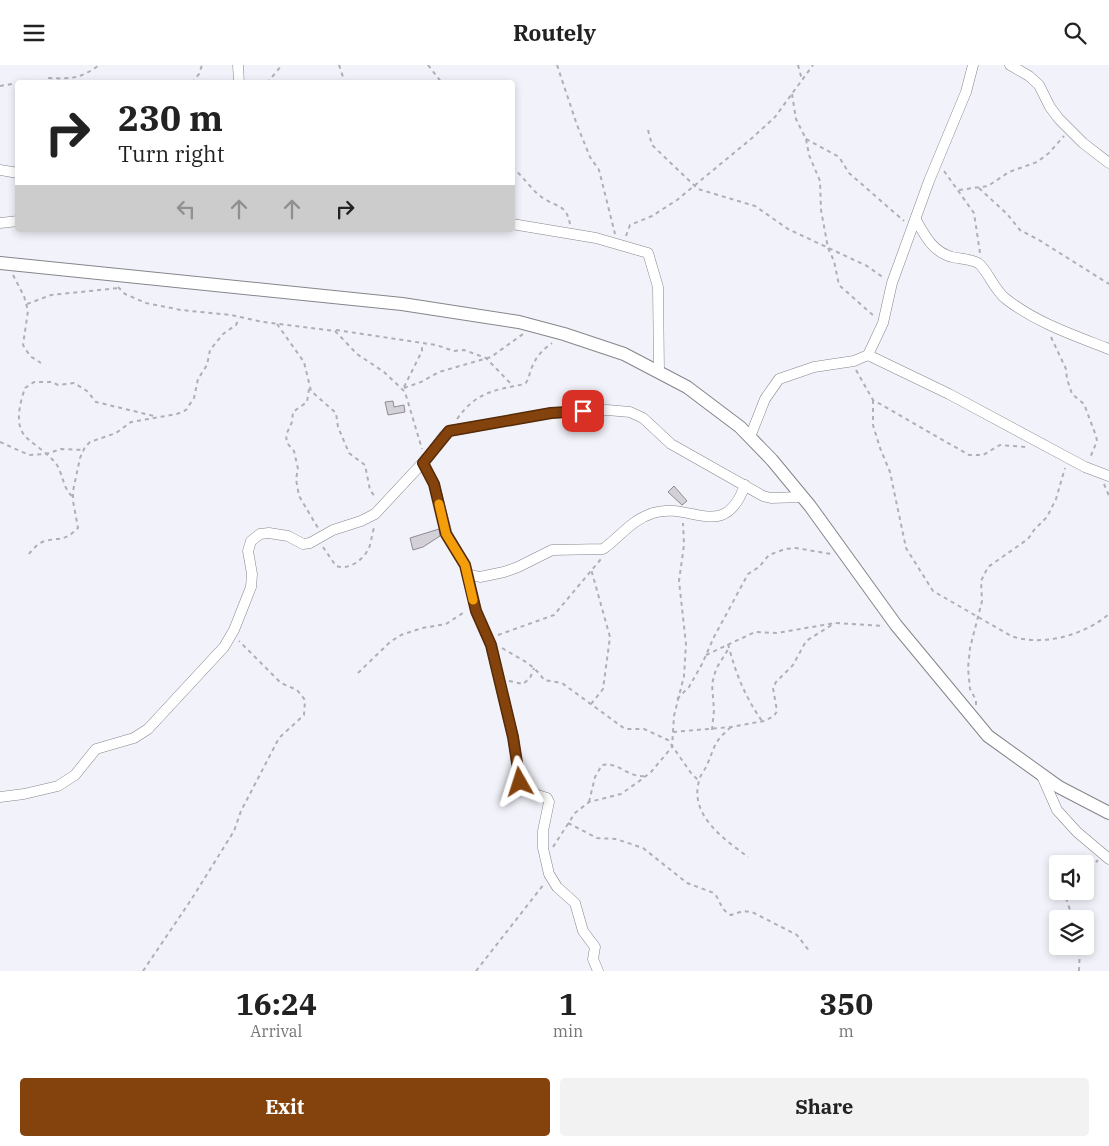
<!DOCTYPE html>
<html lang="en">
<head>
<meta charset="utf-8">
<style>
  :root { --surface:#fff; --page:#f2f2f2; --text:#222; --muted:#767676; --accent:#84430d }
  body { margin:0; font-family:"IBM Plex Serif",serif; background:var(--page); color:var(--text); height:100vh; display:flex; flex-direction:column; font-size:19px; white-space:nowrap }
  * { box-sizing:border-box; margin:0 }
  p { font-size:16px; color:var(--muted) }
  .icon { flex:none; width:28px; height:28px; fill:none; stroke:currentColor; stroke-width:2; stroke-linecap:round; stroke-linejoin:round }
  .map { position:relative; height:906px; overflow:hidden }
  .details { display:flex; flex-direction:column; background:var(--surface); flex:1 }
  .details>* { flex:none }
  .banner { position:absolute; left:15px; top:15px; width:500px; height:152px; border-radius:5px; box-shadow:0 2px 8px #0003; background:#fff; color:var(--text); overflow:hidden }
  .fabs { position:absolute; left:1049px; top:790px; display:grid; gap:10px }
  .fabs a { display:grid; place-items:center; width:45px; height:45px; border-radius:5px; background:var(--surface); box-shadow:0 2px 8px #0003; font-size:25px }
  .pin { position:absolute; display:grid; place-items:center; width:42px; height:42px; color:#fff; margin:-21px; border-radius:10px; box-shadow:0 2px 8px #0006 }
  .me { position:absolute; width:55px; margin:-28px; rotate:354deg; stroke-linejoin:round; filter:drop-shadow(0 0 4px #0008) }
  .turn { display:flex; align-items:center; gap:18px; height:105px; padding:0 20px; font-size:22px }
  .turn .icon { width:65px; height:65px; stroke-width:2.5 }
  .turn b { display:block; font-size:35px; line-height:42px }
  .lanes { display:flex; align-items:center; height:48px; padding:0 20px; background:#0003; justify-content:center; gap:25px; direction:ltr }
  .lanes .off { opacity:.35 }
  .eta { display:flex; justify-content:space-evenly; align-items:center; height:85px; text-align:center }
  .eta b { font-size:30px; font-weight:700; line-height:35px }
  .action { display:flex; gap:10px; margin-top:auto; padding:10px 20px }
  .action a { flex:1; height:58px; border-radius:5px; background:var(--accent); color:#fff; font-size:20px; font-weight:700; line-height:58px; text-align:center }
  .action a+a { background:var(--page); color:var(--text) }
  header { display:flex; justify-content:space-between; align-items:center; height:65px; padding:0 20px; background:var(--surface); font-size:22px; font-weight:700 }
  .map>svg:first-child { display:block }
  .building { fill:#d4d0d7; stroke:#8f8b92 }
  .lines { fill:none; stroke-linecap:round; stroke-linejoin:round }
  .minor-casing { stroke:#85858c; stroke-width:11 }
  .major-casing { stroke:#85858c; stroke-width:14 }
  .path { stroke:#afafb5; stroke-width:2; stroke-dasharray:4 4; stroke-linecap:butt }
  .minor { stroke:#fff; stroke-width:10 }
  .major { stroke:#fff; stroke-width:12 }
  .route-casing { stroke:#562c08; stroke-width:12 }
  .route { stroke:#84430d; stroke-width:9 }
  .slow { stroke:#f59e0b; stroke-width:9 }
</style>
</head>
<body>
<header><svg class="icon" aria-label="menu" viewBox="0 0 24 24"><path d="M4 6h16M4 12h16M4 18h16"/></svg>Routely<svg class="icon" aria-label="search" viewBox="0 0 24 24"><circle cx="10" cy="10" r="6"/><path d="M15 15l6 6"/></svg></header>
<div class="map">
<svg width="1109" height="906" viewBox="0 0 1109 906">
  <rect width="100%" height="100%" fill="#f2f2fa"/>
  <g class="building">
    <polygon points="393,336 394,342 404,340 405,347 388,350 385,337"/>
    <polygon points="674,421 687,436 682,440 668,427"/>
    <polygon points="439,464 440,471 423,482 413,485 410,473"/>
  </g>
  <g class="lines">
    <defs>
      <g id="minor">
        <polyline points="238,0 239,18"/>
        <polyline points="1010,0 1029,11 1039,20 1050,42 1059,54 1083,78 1109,98"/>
        <polyline points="0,105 18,108"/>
        <path d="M916,155C925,171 933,187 952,192C961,194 970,194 978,198C987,204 994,225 1006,234C1037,258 1073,270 1109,284"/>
        <polyline points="0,158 18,156"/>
        <polyline points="512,159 596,173 648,188 658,222 659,307"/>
        <polyline points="868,290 949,329 1085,402 1109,411"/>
        <polyline points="750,372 765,334 779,314 814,302 854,296 868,290 883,258 892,218 929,116 966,27 973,0"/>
        <polyline points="423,398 434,419 447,469 465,500 476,546 491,580 513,672 520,717 528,727 547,733 549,737 543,766 543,783 549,809 557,822 575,838 583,866 595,882 593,894 598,906"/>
        <path d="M467,509L480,512L504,507L518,502L552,485L603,484C620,472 631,455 653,448C691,436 724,478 745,420"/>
        <polyline points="1042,711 1057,745 1077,767 1109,794"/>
        <polyline points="0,732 24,729 58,721 75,710 96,684 134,673 148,664 224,582 234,565 251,522 252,509 248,486 251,476 260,469 269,468 288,471 303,479 310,478 333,465 361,456 375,449 429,391 443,372 449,366 551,348 607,345 630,347 643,353 671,379 763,431 771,433 802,432"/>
      </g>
      <polyline id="major" points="0,198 402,239 519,257 564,269 624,289 687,322 740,362 772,395 810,441 896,560 988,671 1059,722 1109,748"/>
    </defs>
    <use href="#minor" class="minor-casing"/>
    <use href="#major" class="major-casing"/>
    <g class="path">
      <polyline points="339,0 345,18"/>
      <polyline points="428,0 442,18"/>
      <polyline points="557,0 577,60 590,92 599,105 615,169"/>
      <polyline points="798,0 802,15"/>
      <path d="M42,18L48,13C70,14 81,14 99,0"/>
      <polyline points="192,18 199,9 202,0"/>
      <polyline points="267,18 282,0"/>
      <polyline points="0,21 18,18"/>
      <polyline points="792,29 796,54 806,74 809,90 820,116 821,145 828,183 834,196 839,220 875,252"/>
      <polyline points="648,65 652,80 698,124 755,141 788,164 867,201 884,213"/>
      <polyline points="806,74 839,92 849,108 904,156"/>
      <path d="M512,102C523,111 532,126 543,133C558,143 566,139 570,159"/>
      <polyline points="944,106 974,148 980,188"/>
      <polyline points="979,123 1007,149 1020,165 1039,175 1109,219"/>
      <polyline points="959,125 988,121 1009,107 1037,97 1049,88 1064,71"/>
      <polyline points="626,171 630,160 652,151 677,135 752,73 775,52 813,0"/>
      <polyline points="13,210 24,231 28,246 23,280 30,291 41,298"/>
      <polyline points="118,222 125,229 146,238 181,245 231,250 263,257 335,266 357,289 384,307 405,327 422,384"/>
      <polyline points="27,239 51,230 119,223"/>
      <polyline points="277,259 304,297 311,326 336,348 338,362 349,388 365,400 370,425 376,433"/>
      <polyline points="336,265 436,280 454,286 464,285 486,293 513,321"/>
      <polyline points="1051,272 1066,304 1067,314 1072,329 1084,339 1096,371 1097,376 1090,393"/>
      <polyline points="856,305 873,335 969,390 983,390 1000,380 1026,382"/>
      <polyline points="404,322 422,286 422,279"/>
      <polyline points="404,323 421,317 439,307 491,292 523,269"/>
      <polyline points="309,324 307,337 293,347 292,357 286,370 287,378 294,386 298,404 296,414 299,431 318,463"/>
      <path d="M873,335V360L880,383L890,407L906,483L933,526L1011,571C1042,582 1085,570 1109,549"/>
      <path d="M457,354C476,327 494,325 525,319C530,313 529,307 533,300C537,290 544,284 552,278"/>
      <polyline points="0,377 29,390 46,389 61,384 84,385"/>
      <polyline points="1104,419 1109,431"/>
      <path d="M72,431C63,423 63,410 57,400C49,389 37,382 28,374C13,362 20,338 25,323L34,317H52L58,320L74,318L87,326L96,337L154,351"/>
      <path d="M323,482L336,501C350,506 366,493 370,480C372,473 372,467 375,461"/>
      <path d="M29,489C33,484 38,478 45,476C61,472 64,477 78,463L73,436V426L80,393L85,382L90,377L116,368L131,357L177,349L186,345L194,333L198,314L207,300L210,285L223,269L236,260L239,253"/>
      <polyline points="498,570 554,550 601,494"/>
      <path d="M728,579C736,609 744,630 762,656"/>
      <path d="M502,583C518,593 533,598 544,615L562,618L625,664H644L668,675L691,708L699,716"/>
      <polyline points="706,590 755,567 777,568 835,558 882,561"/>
      <polyline points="358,608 390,577 401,570 422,563 446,559 466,546"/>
      <polyline points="509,616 523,619 530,613 534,603"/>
      <polyline points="677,634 689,622 702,599 714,572 748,509 759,502 769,490 785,484 796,483 831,489"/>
      <polyline points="591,639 603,624 610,572 591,504"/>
      <polyline points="976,640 976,635 970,624 968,603 970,583 982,536 981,516 988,502 1028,474 1034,465 1047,452 1056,434 1065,403"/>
      <path d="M731,662C713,678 716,679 707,700C705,705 701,709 700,713C687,749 724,774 748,792"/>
      <polyline points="712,665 714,645 712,619 716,604 729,583"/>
      <polyline points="673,667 731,662 764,656 774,651 777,646 773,623 776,617 793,600 806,576 835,558"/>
      <path d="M589,737L595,712L602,700C618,696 628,713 645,711"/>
      <path d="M568,758L597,773L616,774L643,783L687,818L714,828C721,836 720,845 731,850L743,846L752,847L797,870L810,887"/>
      <polyline points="553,782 575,748 589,737 621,729 638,717 651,707 672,682 674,651 684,611 686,579 679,516 684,480 683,458"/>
      <polyline points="1085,809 1098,795"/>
      <polyline points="1070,826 1066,833 1073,854"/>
      <polyline points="143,906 191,835 234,766 241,746 279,673 304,650 305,635 297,625 281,618 239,576"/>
      <polyline points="476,906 544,819"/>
      <polyline points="1079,906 1080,881"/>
    </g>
    <use href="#minor" class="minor"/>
    <use href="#major" class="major"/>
  </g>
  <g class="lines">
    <defs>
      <polyline id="route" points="520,717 513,672 491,580 476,546 465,500 446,469 434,419 423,398 449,366 551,348 583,346"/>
    </defs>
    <use href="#route" class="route-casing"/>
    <use href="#route" class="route"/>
    <polyline class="slow" points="439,439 446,469 465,500 473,535"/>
  </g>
</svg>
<div class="fabs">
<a><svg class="icon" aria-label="sound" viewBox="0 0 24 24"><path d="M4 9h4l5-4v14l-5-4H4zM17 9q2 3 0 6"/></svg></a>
<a><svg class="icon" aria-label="layers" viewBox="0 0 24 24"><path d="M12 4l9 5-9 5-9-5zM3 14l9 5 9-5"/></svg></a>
</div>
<div class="pin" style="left:583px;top:346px;background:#d93025"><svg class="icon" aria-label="arrive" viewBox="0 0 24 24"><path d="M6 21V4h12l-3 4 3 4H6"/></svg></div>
<svg class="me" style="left:520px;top:717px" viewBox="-20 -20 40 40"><path d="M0-17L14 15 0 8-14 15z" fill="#84430d" stroke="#fff" stroke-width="4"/></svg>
<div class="banner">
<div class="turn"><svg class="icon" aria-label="right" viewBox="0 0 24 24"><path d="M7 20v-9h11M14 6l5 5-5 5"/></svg><div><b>230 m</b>Turn right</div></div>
<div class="lanes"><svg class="icon off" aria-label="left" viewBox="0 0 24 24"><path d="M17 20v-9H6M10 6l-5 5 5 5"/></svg><svg class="icon off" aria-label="ahead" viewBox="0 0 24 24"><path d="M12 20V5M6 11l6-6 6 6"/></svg><svg class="icon off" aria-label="ahead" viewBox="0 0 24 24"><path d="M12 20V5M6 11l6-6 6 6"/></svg><svg class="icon" aria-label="right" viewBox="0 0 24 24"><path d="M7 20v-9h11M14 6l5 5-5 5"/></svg></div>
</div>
</div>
<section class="details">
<div class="eta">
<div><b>16:24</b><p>Arrival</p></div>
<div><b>1</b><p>min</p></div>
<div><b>350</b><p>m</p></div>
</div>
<div class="action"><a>Exit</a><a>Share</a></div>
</section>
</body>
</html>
